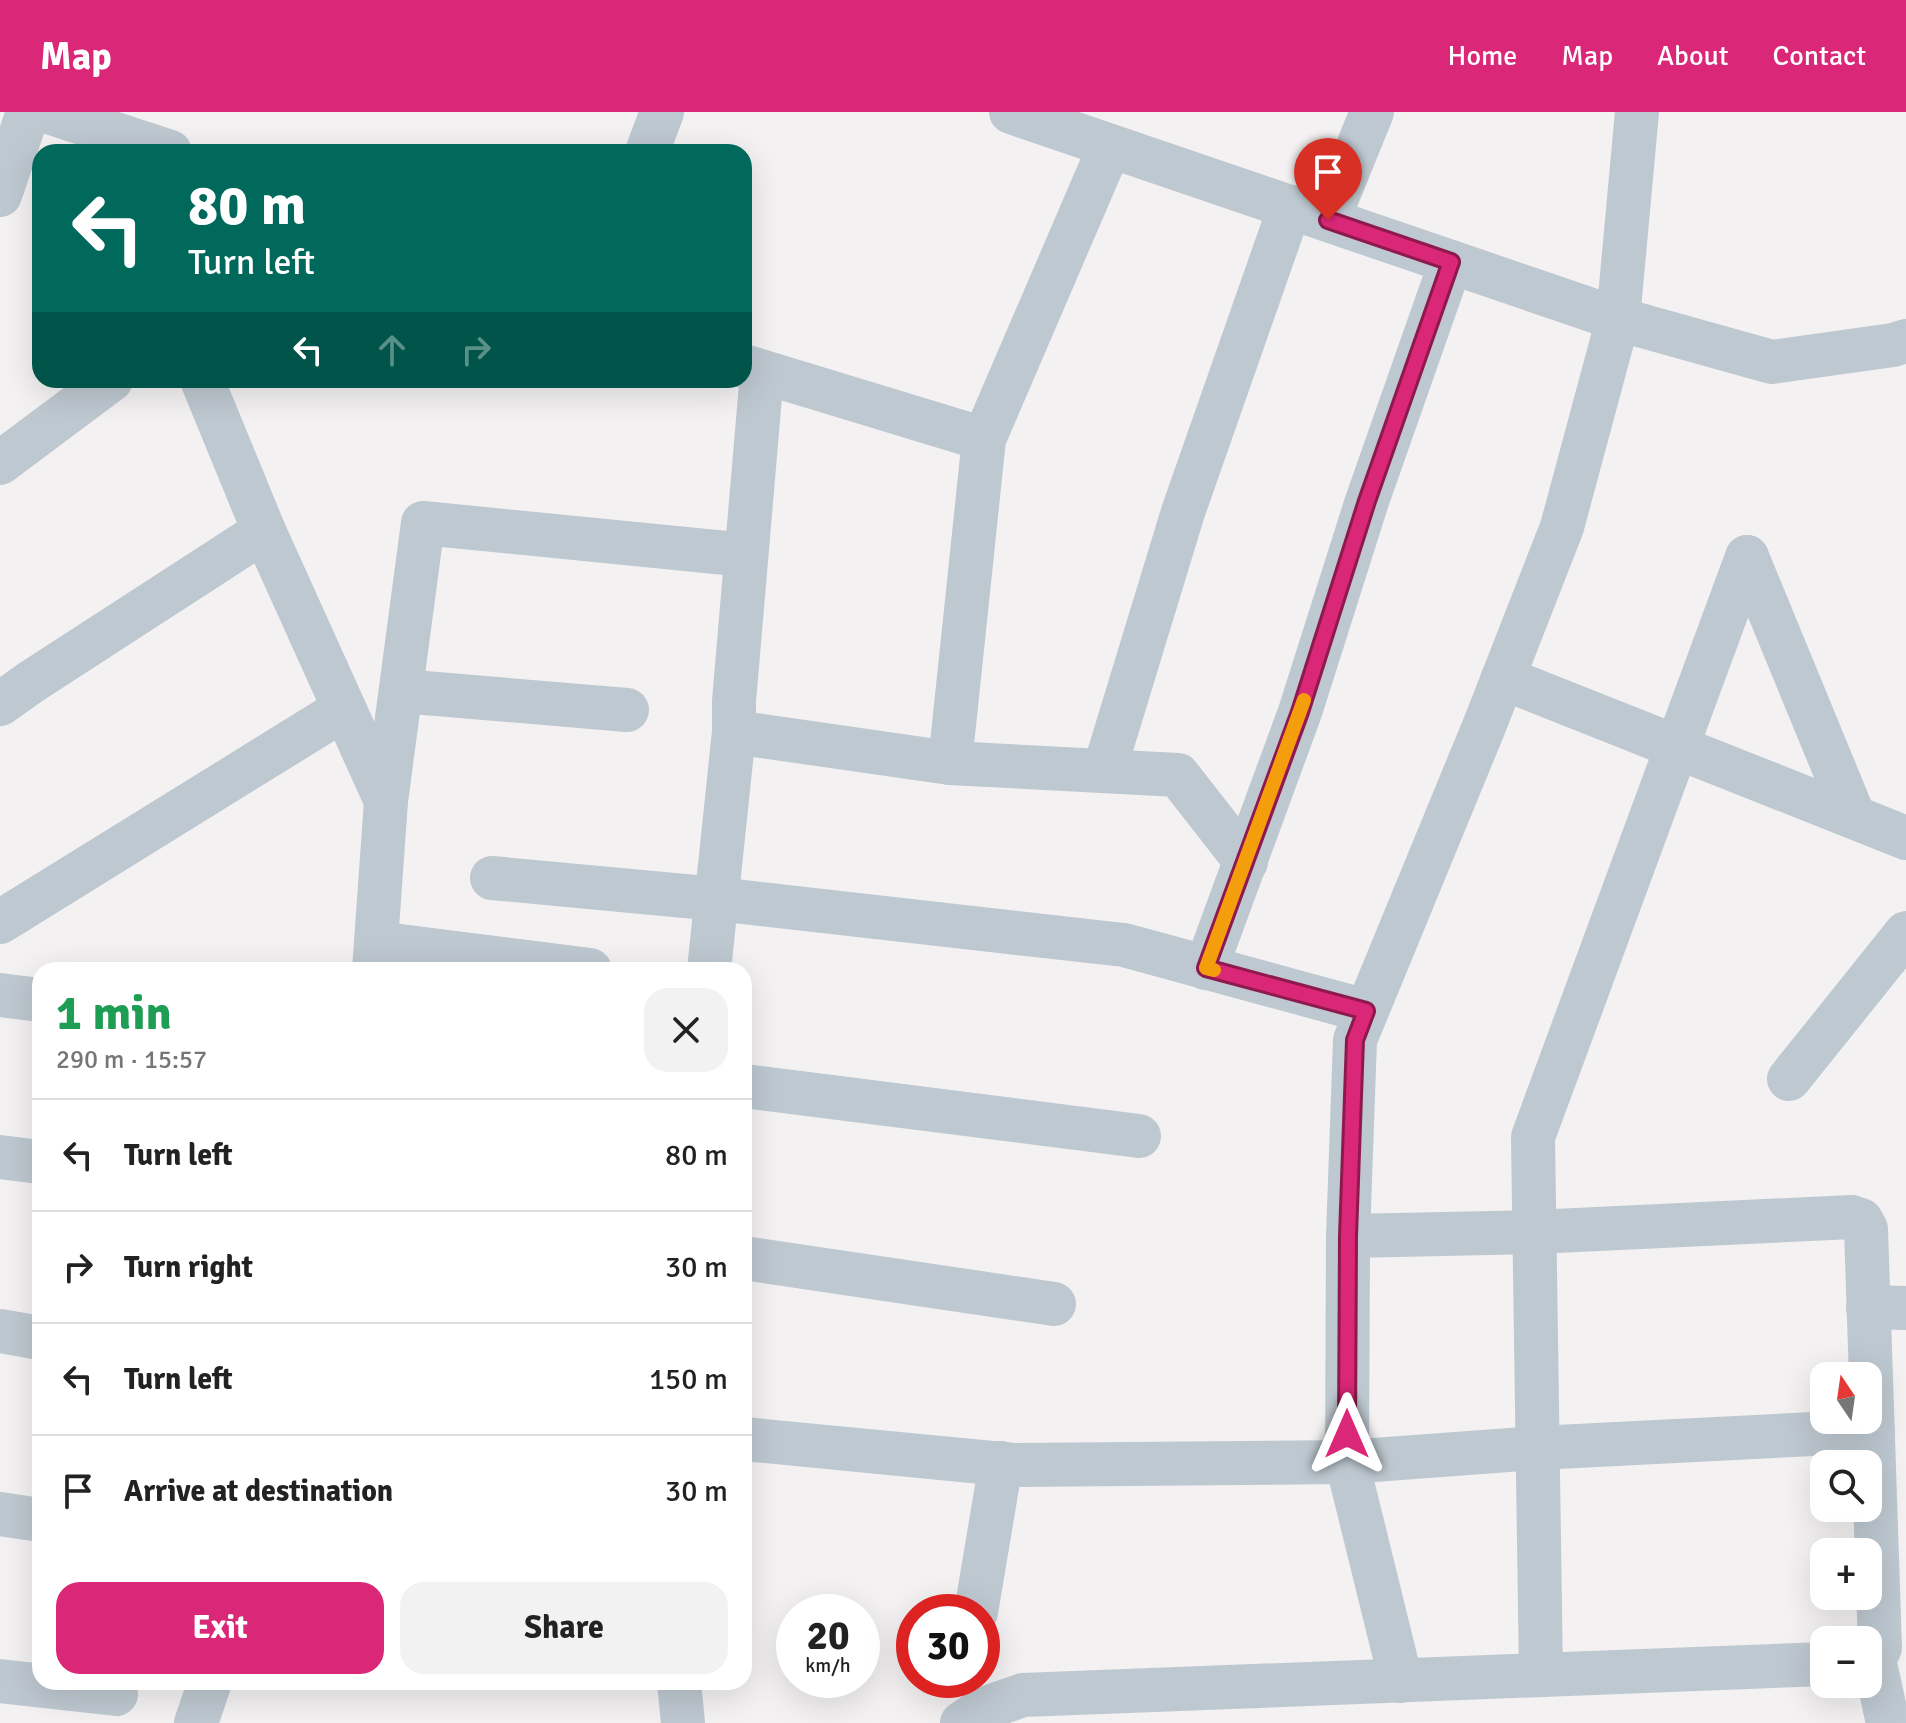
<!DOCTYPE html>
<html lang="en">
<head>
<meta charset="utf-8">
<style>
  :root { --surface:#fff; --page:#f2f2f2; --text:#222; --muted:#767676; --line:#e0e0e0; --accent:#db2777 }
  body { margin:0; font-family:Signika,sans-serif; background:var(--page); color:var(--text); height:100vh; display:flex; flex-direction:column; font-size:30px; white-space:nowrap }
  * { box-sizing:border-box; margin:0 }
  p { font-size:26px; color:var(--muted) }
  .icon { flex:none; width:44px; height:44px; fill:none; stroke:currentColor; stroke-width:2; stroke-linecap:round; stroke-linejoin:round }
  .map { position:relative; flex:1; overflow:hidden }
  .side { position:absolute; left:32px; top:850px; width:720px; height:728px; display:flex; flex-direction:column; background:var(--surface); border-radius:24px; box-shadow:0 8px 32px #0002 }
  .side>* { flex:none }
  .guide { position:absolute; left:32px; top:32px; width:720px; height:244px; border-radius:24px; box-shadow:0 8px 32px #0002; background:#00695c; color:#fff; overflow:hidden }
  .needle { width:52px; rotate:347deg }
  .controls { position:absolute; left:1810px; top:1250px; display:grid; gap:16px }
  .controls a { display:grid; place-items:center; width:72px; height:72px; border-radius:16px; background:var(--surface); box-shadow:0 8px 32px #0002; font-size:40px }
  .speed { position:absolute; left:776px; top:1482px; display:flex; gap:16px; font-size:40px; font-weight:700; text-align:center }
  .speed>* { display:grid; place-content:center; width:104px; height:104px; border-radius:50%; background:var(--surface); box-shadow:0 8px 32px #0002; line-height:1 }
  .speed small { font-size:20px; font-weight:400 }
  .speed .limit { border:12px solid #d22; background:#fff; color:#111 }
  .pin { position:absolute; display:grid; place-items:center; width:68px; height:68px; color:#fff; margin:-82px -34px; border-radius:50% 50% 50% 0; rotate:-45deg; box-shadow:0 0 8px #0007 }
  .pin .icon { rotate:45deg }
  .me { position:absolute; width:88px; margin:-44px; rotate:0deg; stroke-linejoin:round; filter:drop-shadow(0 0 6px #0008) }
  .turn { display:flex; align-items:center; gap:28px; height:168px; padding:0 24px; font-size:36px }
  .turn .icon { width:104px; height:104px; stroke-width:2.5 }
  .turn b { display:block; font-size:56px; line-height:68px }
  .lanes { display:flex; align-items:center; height:76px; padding:0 24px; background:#0003; justify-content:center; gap:40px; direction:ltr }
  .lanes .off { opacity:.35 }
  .round { display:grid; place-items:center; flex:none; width:84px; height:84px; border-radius:24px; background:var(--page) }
  .summary { display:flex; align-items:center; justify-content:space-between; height:136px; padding:0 24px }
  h1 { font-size:48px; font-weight:700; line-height:60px; color:#1e9e55 }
  .action { display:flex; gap:16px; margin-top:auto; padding:16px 24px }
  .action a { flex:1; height:92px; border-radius:24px; background:var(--accent); color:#fff; font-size:32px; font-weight:700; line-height:92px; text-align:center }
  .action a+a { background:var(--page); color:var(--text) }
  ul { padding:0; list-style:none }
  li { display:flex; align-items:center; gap:24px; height:112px; padding:0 24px; border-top:2px solid var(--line) }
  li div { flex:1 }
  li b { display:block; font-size:30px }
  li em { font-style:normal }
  header { display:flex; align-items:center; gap:48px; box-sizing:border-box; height:112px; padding:0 40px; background:var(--accent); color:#fff }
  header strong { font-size:38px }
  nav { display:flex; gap:44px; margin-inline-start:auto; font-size:28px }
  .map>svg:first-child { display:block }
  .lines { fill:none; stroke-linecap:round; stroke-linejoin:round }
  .minor { stroke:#bec8d0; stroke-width:44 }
  .route-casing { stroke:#8e194d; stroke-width:20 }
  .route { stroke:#db2777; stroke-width:14 }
  .slow { stroke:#f59e0b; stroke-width:14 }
</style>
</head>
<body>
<header>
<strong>Map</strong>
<nav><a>Home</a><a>Map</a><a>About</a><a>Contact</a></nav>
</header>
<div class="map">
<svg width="1906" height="1611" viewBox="0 0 1906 1611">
  <rect width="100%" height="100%" fill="#f3f1f1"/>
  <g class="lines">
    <g class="minor">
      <polyline points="49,0 170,40"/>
      <polyline points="1011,0 1618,207 1772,250 1893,233 1906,229"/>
      <polyline points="647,40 662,0"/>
      <polyline points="0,83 28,0"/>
      <polyline points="1328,108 1372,0"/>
      <polyline points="744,254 984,327"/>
      <polyline points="762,261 734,589 734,620 950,651 1178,663 1246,750"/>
      <polyline points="202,268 264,419 386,689 374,858"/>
      <polyline points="0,351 111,268"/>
      <polyline points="1747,445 1854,705"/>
      <polyline points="1503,566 1906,726"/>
      <polyline points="401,579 627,598"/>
      <polyline points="0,592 31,570 264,419"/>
      <polyline points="950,651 984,327 1110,34"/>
      <polyline points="1104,659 1183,400 1290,95"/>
      <polyline points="386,689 423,411 746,443"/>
      <polyline points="492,766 717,787 1124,833 1366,899"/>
      <polyline points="0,810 344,597"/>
      <polyline points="376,831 590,858"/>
      <polyline points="1206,856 1300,600 1367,389 1451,150"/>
      <polyline points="709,858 734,620"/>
      <polyline points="0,883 40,888"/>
      <polyline points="1789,967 1906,821"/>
      <polyline points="744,974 1139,1024"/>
      <polyline points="0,1045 40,1050"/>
      <polyline points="1348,1124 1534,1120 1852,1105 1861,1108 1866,1117 1880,1536 1874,1547 1868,1548"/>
      <polyline points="744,1146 1054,1192"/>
      <polyline points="1868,1195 1906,1196"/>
      <polyline points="0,1219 40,1226"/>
      <polyline points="744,1327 1013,1353 1347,1350 1537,1336 1873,1319"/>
      <polyline points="0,1402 40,1408"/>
      <polyline points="976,1500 1001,1351"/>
      <polyline points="1874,1547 1888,1611"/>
      <polyline points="1541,1563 1533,1025 1747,445"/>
      <polyline points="0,1569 116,1582"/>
      <polyline points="1401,1569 1347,1350 1348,1124 1355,928 1485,612 1562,415 1618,207 1637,0"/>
      <polyline points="679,1570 683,1611"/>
      <polyline points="196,1611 210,1570"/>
      <polyline points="962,1611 983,1597 1023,1583 1824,1552"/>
    </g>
  </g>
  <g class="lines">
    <defs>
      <polyline id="route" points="1328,108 1451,150 1367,389 1300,600 1206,856 1366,899 1355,928 1348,1124 1347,1322"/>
    </defs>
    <use href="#route" class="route-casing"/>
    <use href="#route" class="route"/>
    <polyline class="slow" points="1214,858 1206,856 1304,588"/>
  </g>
</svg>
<div class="controls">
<a><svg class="needle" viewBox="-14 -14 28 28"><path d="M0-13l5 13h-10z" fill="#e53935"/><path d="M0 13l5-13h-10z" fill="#767676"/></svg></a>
<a><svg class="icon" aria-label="search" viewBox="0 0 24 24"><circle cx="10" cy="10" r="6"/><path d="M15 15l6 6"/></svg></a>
<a>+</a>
<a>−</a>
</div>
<div class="speed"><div>20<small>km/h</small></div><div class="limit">30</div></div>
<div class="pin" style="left:1328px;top:108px;background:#d93025"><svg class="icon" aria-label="arrive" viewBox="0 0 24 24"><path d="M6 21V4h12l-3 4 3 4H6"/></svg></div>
<svg class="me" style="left:1347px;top:1322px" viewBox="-20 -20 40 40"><path d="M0-17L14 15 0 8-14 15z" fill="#db2777" stroke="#fff" stroke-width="4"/></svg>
<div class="guide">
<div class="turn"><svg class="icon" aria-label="left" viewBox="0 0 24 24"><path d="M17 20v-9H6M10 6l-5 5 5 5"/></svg><div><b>80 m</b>Turn left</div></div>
<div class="lanes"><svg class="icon" aria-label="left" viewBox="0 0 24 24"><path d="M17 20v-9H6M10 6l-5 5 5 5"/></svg><svg class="icon off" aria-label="ahead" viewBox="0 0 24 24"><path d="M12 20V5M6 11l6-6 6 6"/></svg><svg class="icon off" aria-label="right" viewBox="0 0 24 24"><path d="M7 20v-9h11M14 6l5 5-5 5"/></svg></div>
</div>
<section class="side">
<div class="summary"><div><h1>1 min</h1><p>290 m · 15:57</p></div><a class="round"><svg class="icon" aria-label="close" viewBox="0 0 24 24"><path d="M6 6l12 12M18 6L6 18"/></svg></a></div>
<ul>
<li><svg class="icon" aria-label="left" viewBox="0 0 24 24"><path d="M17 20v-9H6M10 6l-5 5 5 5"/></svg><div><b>Turn left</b></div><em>80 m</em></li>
<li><svg class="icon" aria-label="right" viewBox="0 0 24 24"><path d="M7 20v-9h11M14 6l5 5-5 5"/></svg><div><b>Turn right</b></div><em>30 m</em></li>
<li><svg class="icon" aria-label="left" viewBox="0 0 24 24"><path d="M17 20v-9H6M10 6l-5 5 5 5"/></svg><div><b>Turn left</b></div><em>150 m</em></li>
<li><svg class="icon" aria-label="arrive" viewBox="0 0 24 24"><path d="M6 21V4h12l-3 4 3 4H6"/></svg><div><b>Arrive at destination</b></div><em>30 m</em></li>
</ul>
<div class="action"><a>Exit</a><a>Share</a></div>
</section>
</div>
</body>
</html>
